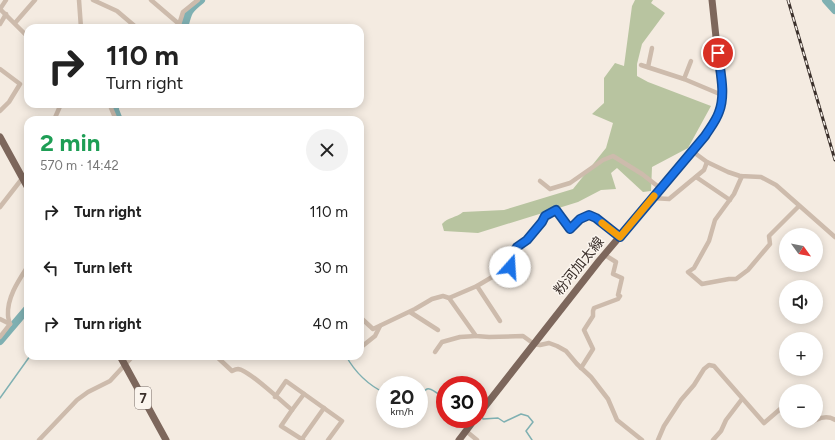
<!DOCTYPE html>
<html lang="en">
<head>
<meta charset="utf-8">
<style>
  :root { --surface:#fff; --page:#f2f2f2; --text:#222; --muted:#767676 }
  body { margin:0; font-family:Figtree,"Noto Sans JP",sans-serif; background:var(--page); color:var(--text); height:100vh; display:flex; flex-direction:column; font-size:15px; white-space:nowrap }
  * { box-sizing:border-box; margin:0 }
  p { font-size:13px; color:var(--muted) }
  .icon { flex:none; width:22px; height:22px; fill:none; stroke:currentColor; stroke-width:2; stroke-linecap:round; stroke-linejoin:round }
  .map { position:relative; flex:1; overflow:hidden }
  .side { position:absolute; left:24px; top:116px; width:340px; height:244px; display:flex; flex-direction:column; background:var(--surface); border-radius:12px; box-shadow:0 2px 10px #0003 }
  .side>* { flex:none }
  .banner { position:absolute; left:24px; top:24px; width:340px; height:84px; border-radius:12px; box-shadow:0 2px 10px #0003; background:#fff; color:var(--text); overflow:hidden }
  .needle { width:26px; rotate:123deg }
  .fabs { position:absolute; left:779px; top:228px; display:grid; gap:8px }
  .fabs a { display:grid; place-items:center; width:44px; height:44px; border-radius:50%; background:var(--surface); box-shadow:0 2px 10px #0003; font-size:20px }
  .speed { position:absolute; left:376px; top:376px; display:flex; gap:8px; font-size:20px; font-weight:700; text-align:center }
  .speed>* { display:grid; place-content:center; width:52px; height:52px; border-radius:50%; background:var(--surface); box-shadow:0 2px 10px #0003; line-height:1 }
  .speed small { font-size:10px; font-weight:400 }
  .speed .limit { border:6px solid #d22; background:#fff; color:#111 }
  .pin { position:absolute; display:grid; place-items:center; width:34px; height:34px; color:#fff; margin:-17px; border:2px solid #fff; border-radius:50%; box-shadow:0 1px 4px #0007 }
  .me { position:absolute; width:44px; margin:-22px; rotate:19deg; stroke-linejoin:round; filter:drop-shadow(0 0 3px #0008) }
  .turn { display:flex; align-items:center; gap:14px; height:84px; padding:0 16px; font-size:18px }
  .turn .icon { width:52px; height:52px; stroke-width:2.5 }
  .turn b { display:block; font-size:28px; line-height:34px }
  .round { display:grid; place-items:center; flex:none; width:42px; height:42px; border-radius:21px; background:var(--page) }
  .headline { display:flex; align-items:center; justify-content:space-between; height:68px; padding:0 16px }
  h1 { font-size:24px; font-weight:700; line-height:30px; color:#1e9e55 }
  ul { padding:0; list-style:none }
  li { display:flex; align-items:center; gap:12px; height:56px; padding:0 16px }
  li div { flex:1 }
  li b { display:block; font-size:15px }
  li em { font-style:normal }
  .map>svg:first-child { display:block }
  .green { fill:#b8c4a0 }
  .lines { fill:none; stroke-linecap:round; stroke-linejoin:round }
  .stream { stroke:#7fb0b2; stroke-width:1.5 }
  .river { stroke:#7fb0b2; stroke-width:8 }
  .minor { stroke:#cdbbac; stroke-width:4.5 }
  .primary { stroke:#7d675c; stroke-width:7 }
  .rail-casing { stroke:#3b302b; stroke-width:3 }
  .rail { stroke:#fbf5ee; stroke-width:1.5; stroke-dasharray:4.5; stroke-linecap:butt }
  .route-casing { stroke:#114b97; stroke-width:10 }
  .route { stroke:#1a73e8; stroke-width:7 }
  .slow { stroke:#f59e0b; stroke-width:7 }
  .labels { text-anchor:middle; dominant-baseline:central; stroke-width:3; stroke-linejoin:round; paint-order:stroke }
  .shield { fill:#fbf5ee; stroke:#756b66; stroke-width:1 }
  .shield-label { font-size:13px; font-weight:bold; fill:#3b302b }
  .street-label { font-size:14px; fill:#3b302b; stroke:#fbf5ee }
</style>
</head>
<body>
<div class="map">
<svg width="835" height="440" viewBox="0 0 835 440">
  <rect width="100%" height="100%" fill="#f4ebe1"/>
  <path class="green" d="M635,0H653L651,3L665,13L642,44L637,64V76L648,82L711,106L688,148L652,167L651,191L643,192L617,168L611,173L616,189L601,190L578,202L478,233L444,231L442,224C448,217 456,218 463,212L504,210L573,189L606,148L613,123L592,114L604,103V78L615,63L624,66L632,6Z"/>
  <g class="lines">
    <g class="stream">
      <polyline points="138,120 141,120"/>
      <path d="M346,356C355,372 368,385 385,393"/>
      <path d="M419,395C422,393 425,390 427,389C432,387 437,396 445,396"/>
      <polyline points="0,398 30,356"/>
      <polyline points="482,416 483,419 498,418 504,422 521,414 528,416 533,422 526,431 532,440"/>
    </g>
    <g class="river">
      <polyline points="826,0 835,10"/>
      <path d="M184,28C188,12 188,10 201,0"/>
      <polyline points="115,104 115,110 119,120"/>
      <polyline points="0,341 28,308"/>
    </g>
    <g class="minor">
      <polyline points="79,0 81,28"/>
      <polyline points="93,0 117,11 137,28"/>
      <polyline points="151,0 179,24"/>
      <polyline points="0,9 28,37"/>
      <polyline points="0,9 6,0"/>
      <polyline points="15,23 35,0"/>
      <polyline points="0,24 6,14"/>
      <polyline points="178,28 183,12 198,0"/>
      <polyline points="641,65 684,79 722,95"/>
      <polyline points="648,67 652,48"/>
      <polyline points="0,69 20,84 9,102 0,111"/>
      <polyline points="684,79 691,61"/>
      <polyline points="112,104 111,108 116,120"/>
      <polyline points="54,120 61,104"/>
      <polyline points="692,151 707,162 728,172 740,176 761,177 776,185 835,237"/>
      <polyline points="742,176 734,194 715,220 709,241 694,268 688,272 702,284 729,279 736,279 748,270 770,244 769,236 799,206"/>
      <polyline points="696,177 730,200"/>
      <polyline points="540,181 550,189 570,183 603,160 613,156 642,174 660,188"/>
      <polyline points="652,198 669,199 704,170 707,162"/>
      <polyline points="0,207 28,171"/>
      <polyline points="477,286 500,321"/>
      <polyline points="449,298 477,286 509,267 511,256 517,247 527,240 535,232 545,216 556,210 570,229 579,219 589,215 596,218 620,237"/>
      <polyline points="410,312 438,330"/>
      <polyline points="360,317 373,329 415,309 432,299 443,296 449,298 476,336 489,337 523,336 534,344 540,345 549,343 557,346 566,351 577,364 591,377 608,399 617,420 642,440"/>
      <polyline points="0,319 10,324"/>
      <path d="M10,324C9,321 8,318 8,315C7,297 19,280 28,266"/>
      <polyline points="0,337 10,324"/>
      <polyline points="360,348 375,336 380,326"/>
      <polyline points="435,352 442,342 460,337 476,336"/>
      <path d="M216,356L232,371C234,370 236,369 238,369C249,370 282,402 292,410L281,426L303,440"/>
      <polyline points="581,368 593,349 584,330 593,316 593,311 594,308 618,299 620,296 618,295 622,278 613,274 616,262 605,255"/>
      <polyline points="275,397 286,381 342,421 328,440"/>
      <polyline points="292,410 304,394"/>
      <path d="M816,420C822,417 829,416 835,420"/>
      <polyline points="809,421 810,423 814,421"/>
      <polyline points="466,431 477,440"/>
      <polyline points="302,439 324,408"/>
      <polyline points="39,440 77,400 88,392 110,381 133,356"/>
      <polyline points="658,440 664,426 681,400 694,385 704,369 709,365 714,366 764,423 786,404"/>
      <polyline points="713,440 721,431 726,420 742,399"/>
    </g>
    <g class="primary">
      <polyline points="0,137 28,188"/>
      <polyline points="120,356 166,440"/>
      <polyline points="479,414 599,261 705,136 715,121 720,110 722,93 712,0"/>
      <polyline points="459,440 475,419"/>
    </g>
    <defs>
      <polyline id="rail" points="788,0 835,160"/>
    </defs>
    <use href="#rail" class="rail-casing"/>
    <use href="#rail" class="rail"/>
  </g>
  <g class="lines">
    <defs>
      <path id="route" d="M510,267L511,256L517,247L527,240L542,222L545,216L556,210L570,229L580,219L589,215L596,218L620,237L705,136C710,128 716,121 719,112C726,94 720,71 718,53"/>
    </defs>
    <use href="#route" class="route-casing"/>
    <use href="#route" class="route"/>
    <polyline class="slow" points="602,223 620,237 654,196"/>
  </g>
  <g class="labels">
    <rect class="shield" x="135" y="387" width="16" height="22" rx="3"/>
    <g class="shield-label">
      <text x="143" y="398">7</text>
    </g>
    <g class="street-label">
      <text transform="translate(579 266) rotate(-51)">粉河加太線</text>
    </g>
  </g>
</svg>
<div class="fabs">
<a><svg class="needle" viewBox="-14 -14 28 28"><path d="M0-13l5 13h-10z" fill="#e53935"/><path d="M0 13l5-13h-10z" fill="#767676"/></svg></a>
<a><svg class="icon" aria-label="sound" viewBox="0 0 24 24"><path d="M4 9h4l5-4v14l-5-4H4zM17 9q2 3 0 6"/></svg></a>
<a>+</a>
<a>−</a>
</div>
<div class="speed"><div>20<small>km/h</small></div><div class="limit">30</div></div>
<div class="pin" style="left:718px;top:53px;background:#d93025"><svg class="icon" aria-label="arrive" viewBox="0 0 24 24"><path d="M6 21V4h12l-3 4 3 4H6"/></svg></div>
<svg class="me" style="left:510px;top:267px" viewBox="-20 -20 40 40"><circle r="19" fill="#fff"/><path d="M0-13L10 11 0 6-10 11z" fill="#1a73e8"/></svg>
<div class="banner">
<div class="turn"><svg class="icon" aria-label="right" viewBox="0 0 24 24"><path d="M7 20v-9h11M14 6l5 5-5 5"/></svg><div><b>110 m</b>Turn right</div></div>
</div>
<section class="side">
<div class="headline"><div><h1>2 min</h1><p>570 m · 14:42</p></div><a class="round"><svg class="icon" aria-label="close" viewBox="0 0 24 24"><path d="M6 6l12 12M18 6L6 18"/></svg></a></div>
<ul>
<li><svg class="icon" aria-label="right" viewBox="0 0 24 24"><path d="M7 20v-9h11M14 6l5 5-5 5"/></svg><div><b>Turn right</b></div><em>110 m</em></li>
<li><svg class="icon" aria-label="left" viewBox="0 0 24 24"><path d="M17 20v-9H6M10 6l-5 5 5 5"/></svg><div><b>Turn left</b></div><em>30 m</em></li>
<li><svg class="icon" aria-label="right" viewBox="0 0 24 24"><path d="M7 20v-9h11M14 6l5 5-5 5"/></svg><div><b>Turn right</b></div><em>40 m</em></li>
</ul>
</section>
</div>
</body>
</html>
